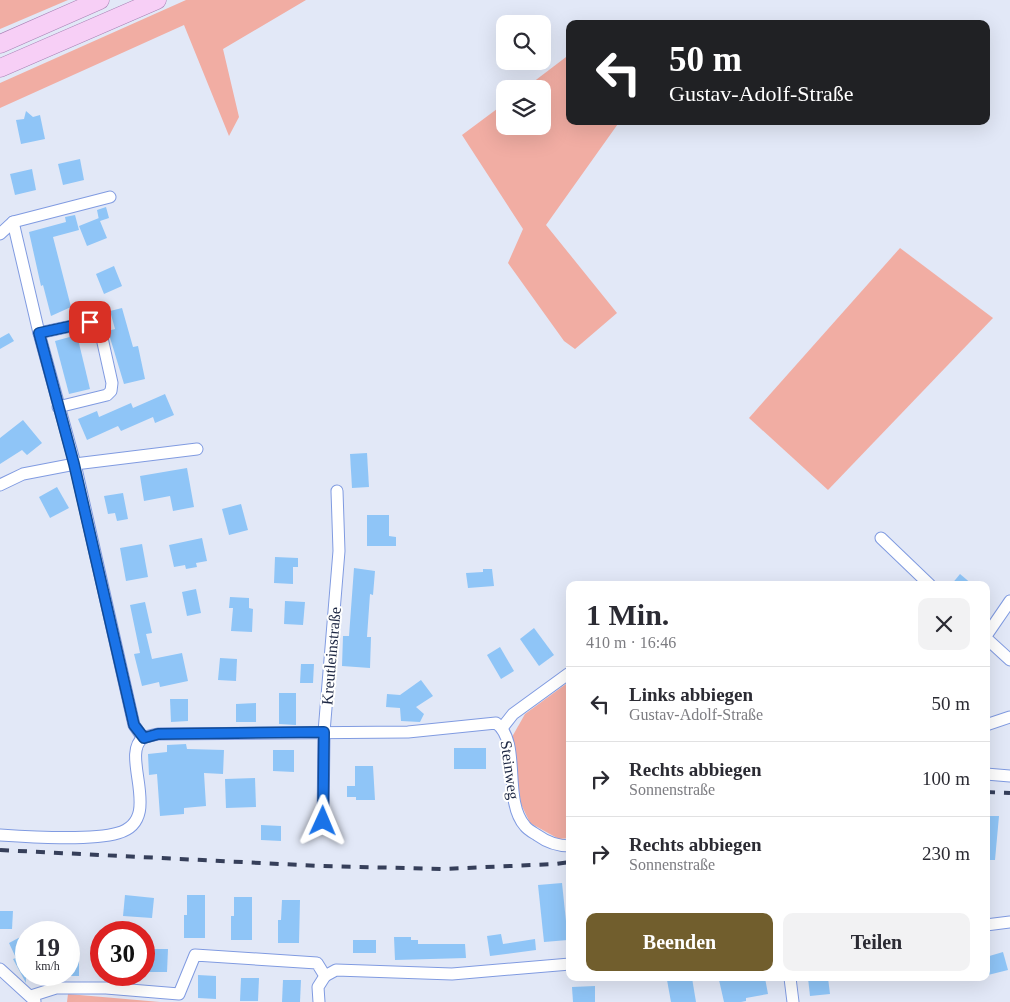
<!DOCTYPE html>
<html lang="de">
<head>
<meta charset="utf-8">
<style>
  :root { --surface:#fff; --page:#f2f2f3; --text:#2b2b33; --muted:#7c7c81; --line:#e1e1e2; --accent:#715e2d }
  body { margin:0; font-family:"Times New Roman",serif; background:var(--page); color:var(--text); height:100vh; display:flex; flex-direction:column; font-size:19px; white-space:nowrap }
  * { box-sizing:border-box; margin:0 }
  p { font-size:16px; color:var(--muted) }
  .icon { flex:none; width:28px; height:28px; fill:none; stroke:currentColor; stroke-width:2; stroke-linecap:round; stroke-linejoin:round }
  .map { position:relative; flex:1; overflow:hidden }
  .panel { position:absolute; left:566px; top:581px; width:424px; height:400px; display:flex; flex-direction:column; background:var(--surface); border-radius:10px; box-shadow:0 5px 20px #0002 }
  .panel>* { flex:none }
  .banner { position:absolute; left:566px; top:20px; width:424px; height:105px; border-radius:10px; box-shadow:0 5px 20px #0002; background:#202124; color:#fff; overflow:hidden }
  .buttons { position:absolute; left:496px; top:15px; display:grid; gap:10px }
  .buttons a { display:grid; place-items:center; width:55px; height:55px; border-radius:10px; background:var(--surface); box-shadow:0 5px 20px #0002; font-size:25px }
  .speed { position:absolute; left:15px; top:921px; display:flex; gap:10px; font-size:25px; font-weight:700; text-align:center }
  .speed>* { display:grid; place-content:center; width:65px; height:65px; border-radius:50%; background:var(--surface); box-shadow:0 5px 20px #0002; line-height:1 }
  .speed small { font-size:12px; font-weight:400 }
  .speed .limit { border:8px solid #d22; background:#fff; color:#111 }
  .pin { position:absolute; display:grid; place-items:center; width:42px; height:42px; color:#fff; margin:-21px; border-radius:10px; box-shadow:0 2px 8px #0006 }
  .me { position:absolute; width:55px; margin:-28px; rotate:1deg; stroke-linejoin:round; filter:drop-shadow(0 0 4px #0008) }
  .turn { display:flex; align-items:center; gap:18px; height:105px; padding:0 20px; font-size:22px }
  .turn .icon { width:65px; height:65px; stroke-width:2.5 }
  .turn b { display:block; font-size:35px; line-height:42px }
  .round { display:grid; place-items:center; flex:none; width:52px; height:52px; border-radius:10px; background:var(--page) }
  .head { display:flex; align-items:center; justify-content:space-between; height:85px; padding:0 20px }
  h1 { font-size:30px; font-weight:700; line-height:38px }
  .primary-button { display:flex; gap:10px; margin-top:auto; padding:10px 20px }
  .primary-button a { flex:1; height:58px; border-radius:10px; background:var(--accent); color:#fff; font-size:20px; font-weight:700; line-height:58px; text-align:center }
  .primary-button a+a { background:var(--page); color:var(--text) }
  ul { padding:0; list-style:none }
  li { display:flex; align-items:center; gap:15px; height:75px; padding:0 20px; border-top:1px solid var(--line) }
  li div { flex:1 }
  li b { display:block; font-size:19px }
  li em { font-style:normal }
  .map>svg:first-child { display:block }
  .green { fill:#f1ada3 }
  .building { fill:#8fc5f7 }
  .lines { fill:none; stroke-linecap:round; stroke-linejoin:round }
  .street-casing { stroke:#809be1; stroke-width:13 }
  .primary-casing { stroke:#a77fb3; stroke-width:19 }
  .street { stroke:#fff; stroke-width:11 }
  .primary { stroke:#f7cff6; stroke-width:18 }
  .rail { stroke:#363f5a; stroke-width:4; stroke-dasharray:9 9; stroke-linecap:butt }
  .route-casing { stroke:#114b97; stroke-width:12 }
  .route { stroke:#1a73e8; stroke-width:9 }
  .labels { text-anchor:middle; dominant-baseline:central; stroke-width:4; stroke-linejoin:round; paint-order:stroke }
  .street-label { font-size:16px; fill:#1d2743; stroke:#fff }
</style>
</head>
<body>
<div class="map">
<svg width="1010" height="1002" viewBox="0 0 1010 1002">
  <rect width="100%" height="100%" fill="#e2e8f7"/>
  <g class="green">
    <polygon points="0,0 68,0 0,29"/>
    <polygon points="186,0 306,0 223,49 239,117 229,136 184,25 0,108 0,83"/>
    <polygon points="570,54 570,121 620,121 546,225 617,313 575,349 564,341 508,263 523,229 462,135 505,103 505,126 542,126 542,89 524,89"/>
    <polygon points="900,248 993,318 828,490 749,418"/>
    <polygon points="570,681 570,838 559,839 530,823 521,804 512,737 525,714"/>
    <polygon points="68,994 160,1002 67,1002"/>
  </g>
  <g class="building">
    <polygon points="26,111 33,117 40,115 45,139 21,144 16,120 24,119"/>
    <polygon points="80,159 84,180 63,185 58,164"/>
    <polygon points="32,169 36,190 15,195 10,174"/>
    <polygon points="106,207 109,218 100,221 107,238 87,246 79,226 99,218 99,220 97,210"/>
    <polygon points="75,215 79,230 53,237 71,307 51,316 43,285 41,286 29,232 66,222 65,217"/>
    <polygon points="114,266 122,286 104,294 96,274"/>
    <polygon points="122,308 133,347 138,346 145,379 124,384 108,331 115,329 110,311"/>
    <polygon points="9,333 14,341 0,349 0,338"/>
    <polygon points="77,335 90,389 69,394 55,341"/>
    <polygon points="165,394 174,415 155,423 153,417 121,431 118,426 87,440 78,419 97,411 99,417 131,403 133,408"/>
    <polygon points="23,420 42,443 27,455 22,450 0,464 0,438"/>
    <polygon points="367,453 369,487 352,488 350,454"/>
    <polygon points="187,468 194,507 173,511 170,496 144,501 140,476"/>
    <polygon points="57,487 69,508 50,518 39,497"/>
    <polygon points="123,493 128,519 117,521 115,513 108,514 104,496"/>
    <polygon points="241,504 248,530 229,535 222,509"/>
    <polygon points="367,515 389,515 389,536 396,537 396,546 367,546"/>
    <polygon points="202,538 207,561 196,563 197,567 186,569 185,565 174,567 169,545"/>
    <polygon points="142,544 148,577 126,581 120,548"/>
    <polygon points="275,557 298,558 298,567 293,567 293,584 274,583"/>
    <polygon points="354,568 375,571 373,595 370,594 367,637 371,637 370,668 342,666 343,636 349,636"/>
    <polygon points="483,569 492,569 494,586 468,588 466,573 483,572"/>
    <polygon points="960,574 973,585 951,585"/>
    <polygon points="196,589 201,613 187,616 182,592"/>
    <polygon points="230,597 249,598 249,608 253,609 252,632 231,631 233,608 229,608"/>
    <polygon points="285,601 305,602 303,625 284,624"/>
    <polygon points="145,602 152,633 146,634 152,659 182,653 188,681 160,687 159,682 142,686 134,654 140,653 130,605"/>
    <polygon points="534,628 554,655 539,666 520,639"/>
    <polygon points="500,647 514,671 501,679 487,655"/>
    <polygon points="220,658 237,659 236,681 218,680"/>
    <polygon points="301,664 314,664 313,683 300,683"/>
    <polygon points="421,680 433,696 416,707 424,714 420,722 401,721 400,708 386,707 387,694 400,695"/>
    <polygon points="279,693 296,693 296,725 279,724"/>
    <polygon points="170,699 188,699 188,721 171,722"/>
    <polygon points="256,703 256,722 236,722 236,704"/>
    <polygon points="186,744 187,749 224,750 223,774 204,773 206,806 184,808 184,814 160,816 157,774 149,775 148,754 167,752 167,745"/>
    <rect x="454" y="748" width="32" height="21"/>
    <polygon points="273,750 294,750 294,772 273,771"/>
    <polygon points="355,766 373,766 375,800 356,800 356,797 347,797 347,786 355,786"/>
    <polygon points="255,778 256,807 226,808 225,779"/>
    <polygon points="986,816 999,816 995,860 986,860"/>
    <polygon points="261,825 281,826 281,841 261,840"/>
    <polygon points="562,883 568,940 544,942 538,885"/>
    <polygon points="125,895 154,898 152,918 123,916"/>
    <polygon points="187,895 205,895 205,938 184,938 184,915 187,915"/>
    <polygon points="234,897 252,897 252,940 231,940 231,916 234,916"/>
    <polygon points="282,900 300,900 299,943 278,943 278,920 281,920"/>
    <polygon points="0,911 13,911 12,929 0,929"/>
    <polygon points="26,934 26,983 13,959 16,958 9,943"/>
    <polygon points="501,934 503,944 535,939 536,950 490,956 487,936"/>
    <polygon points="394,937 411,937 411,940 418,940 418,944 465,944 466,958 395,960"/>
    <rect x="353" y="940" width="23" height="13"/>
    <polygon points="150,949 168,949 167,972 149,972"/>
    <polygon points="69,952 79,953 79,976 69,976"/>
    <polygon points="1003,952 1008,970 988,975 986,957"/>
    <polygon points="198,975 216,976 216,999 198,998"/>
    <polygon points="241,978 259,978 258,1001 240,1001"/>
    <polygon points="684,978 692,978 696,1002 671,1002 667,980"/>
    <polygon points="733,978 765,978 768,994 746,998 746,1001 741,1002 724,1002 719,980"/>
    <polygon points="808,978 828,978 830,994 810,996"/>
    <polygon points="283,980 301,980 300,1002 282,1002"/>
    <polygon points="595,986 595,1002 573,1002 572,987"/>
  </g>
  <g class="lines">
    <defs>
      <g id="street">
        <polyline points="13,222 39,333 75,464 134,725 143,738"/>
        <polyline points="0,234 13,222 110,197"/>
        <polyline points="39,333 90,322 100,329 112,383 111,391 107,395 58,407"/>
        <polyline points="0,485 23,474 75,464 197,449"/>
        <polyline points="881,538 930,585"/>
        <polyline points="986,636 1010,601"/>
        <polyline points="986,638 1010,660"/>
        <polyline points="986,725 1010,717"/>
        <polyline points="502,728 513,714 568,674"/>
        <polyline points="986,774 1010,776"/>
        <polyline points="323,821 324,732 339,551 337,491"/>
        <path d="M0,835C30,837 91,841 118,833C165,820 119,755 143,738C147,736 154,735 158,734L408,732L496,723C522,742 502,800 525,826C528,830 534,833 537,835C548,843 558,846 570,846"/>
        <polyline points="986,925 1010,922"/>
        <polyline points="0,969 35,1001"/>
        <polyline points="325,976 336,970 452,974 570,964"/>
        <polyline points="790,978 793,1002"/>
        <polyline points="31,996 56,988 106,988 179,994 195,955 317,963 325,976 318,987 319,1002"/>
      </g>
      <g id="primary">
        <polyline points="0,44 100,0"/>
        <polyline points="0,68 157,0"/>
      </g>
    </defs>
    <use href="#street" class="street-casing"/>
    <use href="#primary" class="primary-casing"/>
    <use href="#street" class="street"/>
    <use href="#primary" class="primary"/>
    <g class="rail">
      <polyline points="986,792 1010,793"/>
      <polyline points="0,850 321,866 443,869 555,864 570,862"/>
    </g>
  </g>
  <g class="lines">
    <defs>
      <polyline id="route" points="90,322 39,333 74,464 134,725 144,738 158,734 324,732 323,821"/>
    </defs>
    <use href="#route" class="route-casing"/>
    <use href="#route" class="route"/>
  </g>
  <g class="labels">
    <g class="street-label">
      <text transform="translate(331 656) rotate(-85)">Kreutleinstraße</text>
      <text transform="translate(510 770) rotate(82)">Steinweg</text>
    </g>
  </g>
</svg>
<div class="buttons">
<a><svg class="icon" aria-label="search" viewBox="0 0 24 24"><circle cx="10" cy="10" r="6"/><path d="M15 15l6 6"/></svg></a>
<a><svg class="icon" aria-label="layers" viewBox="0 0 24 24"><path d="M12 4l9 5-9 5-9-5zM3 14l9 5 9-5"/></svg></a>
</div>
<div class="speed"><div>19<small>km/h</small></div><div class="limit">30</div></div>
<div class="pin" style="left:90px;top:322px;background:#d93025"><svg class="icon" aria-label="arrive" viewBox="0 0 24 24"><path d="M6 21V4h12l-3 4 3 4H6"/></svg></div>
<svg class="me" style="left:323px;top:821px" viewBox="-20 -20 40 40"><path d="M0-17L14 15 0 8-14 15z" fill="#1a73e8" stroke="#fff" stroke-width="4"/></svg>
<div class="banner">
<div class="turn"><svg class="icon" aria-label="left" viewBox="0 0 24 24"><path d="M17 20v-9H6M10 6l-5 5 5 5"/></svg><div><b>50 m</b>Gustav-Adolf-Straße</div></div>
</div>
<section class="panel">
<div class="head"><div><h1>1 Min.</h1><p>410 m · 16:46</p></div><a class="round"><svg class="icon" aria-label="close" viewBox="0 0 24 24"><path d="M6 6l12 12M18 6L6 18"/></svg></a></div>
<ul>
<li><svg class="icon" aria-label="left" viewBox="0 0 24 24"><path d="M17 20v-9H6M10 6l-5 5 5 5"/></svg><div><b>Links abbiegen</b><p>Gustav-Adolf-Straße</p></div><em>50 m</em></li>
<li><svg class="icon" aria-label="right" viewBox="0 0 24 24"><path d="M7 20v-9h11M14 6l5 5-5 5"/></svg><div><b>Rechts abbiegen</b><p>Sonnenstraße</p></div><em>100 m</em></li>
<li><svg class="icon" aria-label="right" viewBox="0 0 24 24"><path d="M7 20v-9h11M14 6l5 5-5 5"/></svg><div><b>Rechts abbiegen</b><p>Sonnenstraße</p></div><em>230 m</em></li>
</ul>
<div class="primary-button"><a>Beenden</a><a>Teilen</a></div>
</section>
</div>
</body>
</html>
